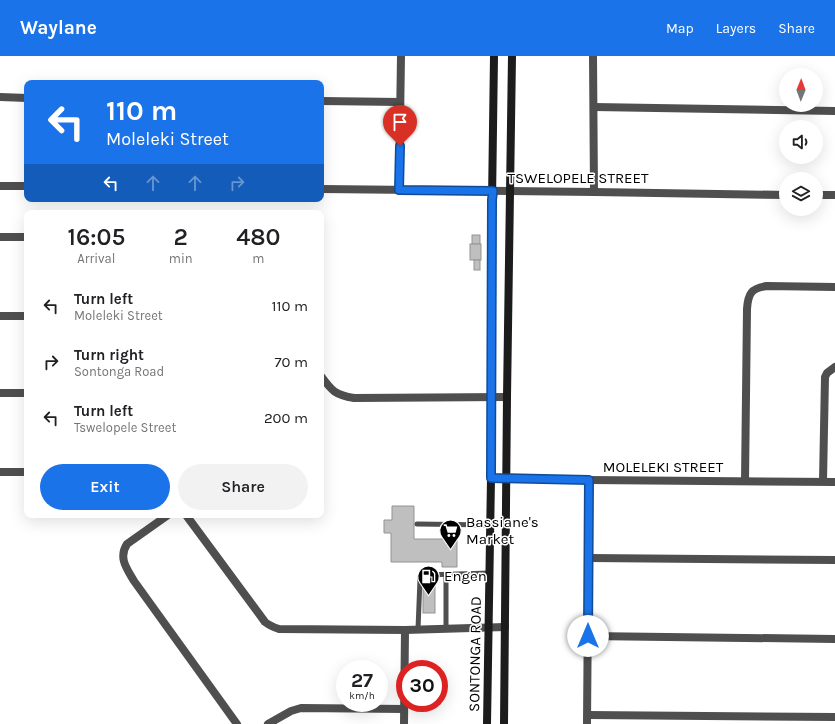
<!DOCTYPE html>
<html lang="en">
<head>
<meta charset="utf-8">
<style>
  :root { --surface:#fff; --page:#f2f2f2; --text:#202124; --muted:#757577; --accent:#1a73e8 }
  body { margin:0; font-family:Karla,sans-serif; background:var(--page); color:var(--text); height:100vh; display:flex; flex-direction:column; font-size:15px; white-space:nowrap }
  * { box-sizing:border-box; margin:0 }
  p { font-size:13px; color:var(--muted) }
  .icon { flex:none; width:22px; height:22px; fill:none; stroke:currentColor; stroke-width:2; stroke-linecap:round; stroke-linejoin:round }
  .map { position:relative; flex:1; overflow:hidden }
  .sheet { position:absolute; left:24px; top:154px; width:300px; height:308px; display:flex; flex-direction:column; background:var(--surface); border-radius:8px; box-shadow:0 4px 16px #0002 }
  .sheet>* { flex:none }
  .guide { position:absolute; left:24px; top:24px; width:300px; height:122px; border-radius:8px; box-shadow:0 4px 16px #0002; background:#1a73e8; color:#fff; overflow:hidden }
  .needle { width:26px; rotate:1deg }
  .controls { position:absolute; left:779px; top:12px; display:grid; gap:8px }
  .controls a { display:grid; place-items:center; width:44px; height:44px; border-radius:50%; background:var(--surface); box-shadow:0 4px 16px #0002; font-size:20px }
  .speed { position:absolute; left:336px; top:604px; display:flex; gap:8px; font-size:20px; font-weight:700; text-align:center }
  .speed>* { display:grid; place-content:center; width:52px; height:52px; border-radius:50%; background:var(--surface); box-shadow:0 4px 16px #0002; line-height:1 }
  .speed small { font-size:10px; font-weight:400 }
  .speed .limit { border:6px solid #d22; background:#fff; color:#111 }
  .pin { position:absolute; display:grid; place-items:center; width:34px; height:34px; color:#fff; margin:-41px -17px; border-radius:50% 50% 50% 0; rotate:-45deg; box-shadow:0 0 4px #0007 }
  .pin .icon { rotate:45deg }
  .me { position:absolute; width:44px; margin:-22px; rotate:0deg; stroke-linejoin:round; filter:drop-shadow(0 0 3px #0008) }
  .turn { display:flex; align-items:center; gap:14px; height:84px; padding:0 16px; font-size:18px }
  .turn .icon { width:52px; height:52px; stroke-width:2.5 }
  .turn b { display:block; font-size:28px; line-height:34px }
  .lanes { display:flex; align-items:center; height:38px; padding:0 16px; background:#0003; justify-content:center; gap:20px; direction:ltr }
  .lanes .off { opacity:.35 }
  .eta { display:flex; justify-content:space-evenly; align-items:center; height:68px; text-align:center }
  .eta b { font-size:24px; font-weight:600; line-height:28px }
  .cta { display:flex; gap:8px; margin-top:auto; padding:8px 16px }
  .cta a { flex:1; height:46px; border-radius:24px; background:var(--accent); color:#fff; font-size:16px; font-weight:600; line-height:46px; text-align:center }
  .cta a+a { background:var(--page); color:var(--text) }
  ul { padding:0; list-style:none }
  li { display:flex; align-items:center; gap:12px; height:56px; padding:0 16px }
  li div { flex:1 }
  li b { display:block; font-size:15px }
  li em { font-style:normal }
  header { display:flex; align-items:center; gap:24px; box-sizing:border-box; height:56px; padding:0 20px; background:var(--accent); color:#fff }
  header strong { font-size:19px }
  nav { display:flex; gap:22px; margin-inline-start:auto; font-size:14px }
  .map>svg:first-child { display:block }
  .building { fill:#bfbfbf; stroke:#939393 }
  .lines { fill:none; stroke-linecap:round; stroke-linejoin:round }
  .service { stroke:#4f4f4f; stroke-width:5 }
  .minor { stroke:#4f4f4f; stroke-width:8 }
  .tertiary { stroke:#4f4f4f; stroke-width:8 }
  .secondary { stroke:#1c1c1c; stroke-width:8 }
  .route-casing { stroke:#114b97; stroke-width:10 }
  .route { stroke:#1a73e8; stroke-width:7 }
  .labels { text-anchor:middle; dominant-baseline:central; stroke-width:3; stroke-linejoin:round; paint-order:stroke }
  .street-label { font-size:15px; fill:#000; stroke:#fff }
  .poi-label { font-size:15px; fill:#000; stroke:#fff; text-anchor:start }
</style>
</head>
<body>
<header>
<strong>Waylane</strong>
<nav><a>Map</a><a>Layers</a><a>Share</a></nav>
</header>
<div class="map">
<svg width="835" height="668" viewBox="0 0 835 668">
  <rect width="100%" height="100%" fill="#fff"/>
  <g class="building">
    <rect x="472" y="179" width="8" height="9"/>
    <rect x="470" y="188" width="11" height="16"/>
    <rect x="474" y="204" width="6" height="10"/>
    <polygon points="392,450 414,450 414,483 444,483 444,479 457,479 457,511 442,511 442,506 391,506 391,477 384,477 384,464 392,464"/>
    <rect x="423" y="522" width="12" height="35"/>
  </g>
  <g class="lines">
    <g class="service">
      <polyline points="417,468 491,469"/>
      <polyline points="446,572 446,518"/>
      <polyline points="418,573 420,523 421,520 424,519 490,517"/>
    </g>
    <g class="minor">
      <polyline points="593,0 594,136"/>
      <polyline points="0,41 27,42"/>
      <polyline points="321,45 400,46"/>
      <polyline points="594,51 835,55"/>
      <polyline points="399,134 401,0"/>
      <polyline points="0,181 27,181"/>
      <polyline points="0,260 27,260"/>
      <path d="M321,320C332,335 335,339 354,342L507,341"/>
      <polyline points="0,337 27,337"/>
      <polyline points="0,416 27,416"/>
      <polyline points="491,422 589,424 835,426"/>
      <path d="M745,425L747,253C748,238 751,232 767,230L835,231"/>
      <polyline points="823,425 825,321 827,317 835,311"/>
      <path d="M168,459L127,488C118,502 127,513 134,525L237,668"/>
      <path d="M186,459L265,566C270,570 273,571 279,573L405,574L505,571"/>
      <polyline points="589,502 835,504"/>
      <polyline points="588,580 835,583"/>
      <polyline points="588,659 835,661"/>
      <polyline points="268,668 291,655 301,652 404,653"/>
      <polyline points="404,668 405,574"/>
      <polyline points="587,668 589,424"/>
    </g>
    <g class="tertiary">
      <polyline points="0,130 27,130"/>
      <polyline points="321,133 594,136 786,139"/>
      <polyline points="816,139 835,139"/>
    </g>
    <g class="secondary">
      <polyline points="487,668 491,422 492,145 494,0"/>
      <polyline points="504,668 507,341 512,0"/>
    </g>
  </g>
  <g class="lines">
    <defs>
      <polyline id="route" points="400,90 399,134 493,135 492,144 491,422 589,424 588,580"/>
    </defs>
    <use href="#route" class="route-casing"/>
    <use href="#route" class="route"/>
  </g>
  <defs>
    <symbol id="supermarket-pin" viewBox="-11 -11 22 30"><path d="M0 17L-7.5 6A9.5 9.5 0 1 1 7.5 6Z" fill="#000" stroke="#fff"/><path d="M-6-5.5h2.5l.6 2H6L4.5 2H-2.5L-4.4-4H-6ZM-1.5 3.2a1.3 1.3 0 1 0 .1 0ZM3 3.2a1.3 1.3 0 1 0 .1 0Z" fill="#fff"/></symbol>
    <symbol id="fuel-pin" viewBox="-11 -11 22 30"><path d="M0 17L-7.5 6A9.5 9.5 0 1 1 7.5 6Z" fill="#000" stroke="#fff"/><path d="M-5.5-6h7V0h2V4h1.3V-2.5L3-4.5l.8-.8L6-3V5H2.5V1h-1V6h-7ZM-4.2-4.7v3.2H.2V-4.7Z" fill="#fff"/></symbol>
  </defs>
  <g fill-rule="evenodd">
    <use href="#supermarket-pin" x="438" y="462" width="25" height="34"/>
    <use href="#fuel-pin" x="416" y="508" width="25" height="34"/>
  </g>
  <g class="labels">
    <g class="street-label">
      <text x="578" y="122">TSWELOPELE STREET</text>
      <text x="663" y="411">MOLELEKI STREET</text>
      <text transform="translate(475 598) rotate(-89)">SONTONGA ROAD</text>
    </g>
    <g class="poi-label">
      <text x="466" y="466">Bassiane's<tspan x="466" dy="17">Market</tspan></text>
      <text x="444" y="520">Engen</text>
    </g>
  </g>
</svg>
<div class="controls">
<a><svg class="needle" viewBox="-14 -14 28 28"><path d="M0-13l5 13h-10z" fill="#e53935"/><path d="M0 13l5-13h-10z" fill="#757577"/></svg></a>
<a><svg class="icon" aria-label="sound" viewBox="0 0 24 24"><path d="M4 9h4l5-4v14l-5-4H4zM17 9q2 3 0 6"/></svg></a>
<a><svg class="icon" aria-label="layers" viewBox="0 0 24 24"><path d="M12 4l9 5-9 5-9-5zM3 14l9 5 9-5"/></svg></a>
</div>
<div class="speed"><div>27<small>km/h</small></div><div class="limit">30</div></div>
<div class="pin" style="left:400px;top:90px;background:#d93025"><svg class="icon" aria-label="arrive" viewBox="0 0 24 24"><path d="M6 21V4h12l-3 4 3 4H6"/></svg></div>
<svg class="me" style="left:588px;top:580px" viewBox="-20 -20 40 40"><circle r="19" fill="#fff"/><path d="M0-13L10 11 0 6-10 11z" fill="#1a73e8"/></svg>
<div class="guide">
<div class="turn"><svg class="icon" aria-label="left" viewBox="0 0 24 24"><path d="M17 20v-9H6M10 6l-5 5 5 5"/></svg><div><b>110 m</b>Moleleki Street</div></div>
<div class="lanes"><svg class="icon" aria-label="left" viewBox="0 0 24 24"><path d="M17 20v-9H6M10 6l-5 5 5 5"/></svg><svg class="icon off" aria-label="ahead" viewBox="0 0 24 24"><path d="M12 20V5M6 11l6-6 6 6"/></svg><svg class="icon off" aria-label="ahead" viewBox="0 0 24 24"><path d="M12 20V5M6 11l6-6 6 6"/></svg><svg class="icon off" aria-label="right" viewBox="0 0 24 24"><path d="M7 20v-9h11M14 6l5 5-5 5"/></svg></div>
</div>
<section class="sheet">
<div class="eta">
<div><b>16:05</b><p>Arrival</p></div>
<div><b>2</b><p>min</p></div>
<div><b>480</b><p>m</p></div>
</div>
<ul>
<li><svg class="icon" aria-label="left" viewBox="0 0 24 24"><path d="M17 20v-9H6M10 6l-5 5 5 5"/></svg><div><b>Turn left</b><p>Moleleki Street</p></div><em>110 m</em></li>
<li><svg class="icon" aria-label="right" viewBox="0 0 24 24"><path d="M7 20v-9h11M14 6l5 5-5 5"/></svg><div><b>Turn right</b><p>Sontonga Road</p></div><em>70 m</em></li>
<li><svg class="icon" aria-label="left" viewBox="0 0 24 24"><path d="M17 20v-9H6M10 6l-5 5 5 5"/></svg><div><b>Turn left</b><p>Tswelopele Street</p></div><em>200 m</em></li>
</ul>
<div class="cta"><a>Exit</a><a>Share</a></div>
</section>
</div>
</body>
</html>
